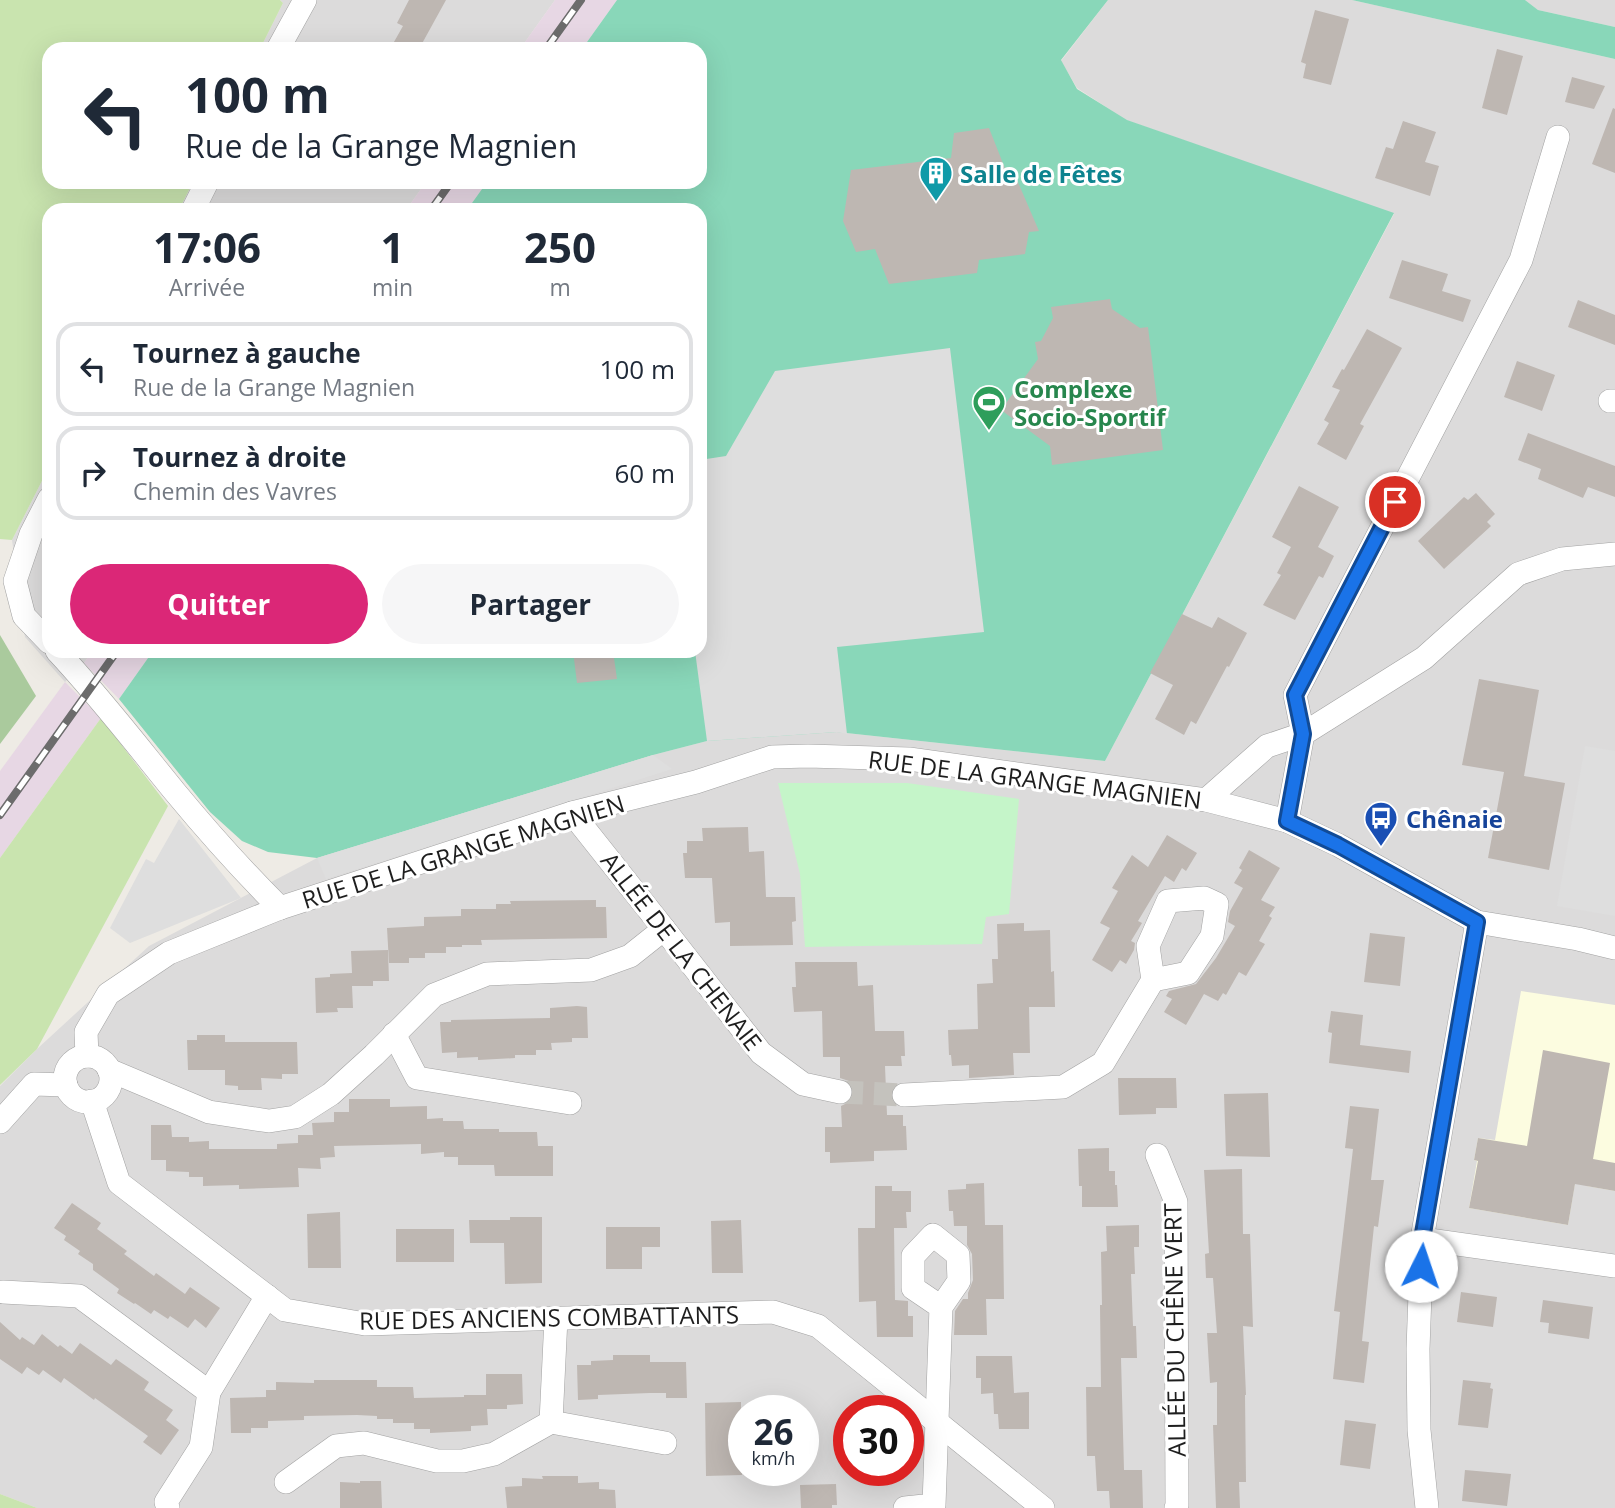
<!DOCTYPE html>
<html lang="fr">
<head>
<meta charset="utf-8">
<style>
  :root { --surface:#fff; --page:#f6f6f7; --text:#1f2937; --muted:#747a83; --line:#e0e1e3; --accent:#db2777 }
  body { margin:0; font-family:"Open Sans",sans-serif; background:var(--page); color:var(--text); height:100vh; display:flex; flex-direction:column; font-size:26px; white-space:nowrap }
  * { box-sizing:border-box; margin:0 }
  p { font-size:23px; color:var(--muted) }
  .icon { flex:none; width:38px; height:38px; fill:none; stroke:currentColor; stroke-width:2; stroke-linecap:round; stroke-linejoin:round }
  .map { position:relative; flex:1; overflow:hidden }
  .details { position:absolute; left:42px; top:203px; width:665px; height:455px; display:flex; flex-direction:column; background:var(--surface); border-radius:21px; box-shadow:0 7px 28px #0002 }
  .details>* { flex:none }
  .banner { position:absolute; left:42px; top:42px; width:665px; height:147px; border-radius:21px; box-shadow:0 7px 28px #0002; background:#fff; color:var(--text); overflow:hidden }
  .speed { position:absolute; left:728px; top:1395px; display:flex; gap:14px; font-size:35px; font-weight:700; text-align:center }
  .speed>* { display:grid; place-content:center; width:91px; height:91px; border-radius:50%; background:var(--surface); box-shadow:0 7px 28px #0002; line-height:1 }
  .speed small { font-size:18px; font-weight:400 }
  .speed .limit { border:10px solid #d22; background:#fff; color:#111 }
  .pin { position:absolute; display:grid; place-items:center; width:60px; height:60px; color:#fff; margin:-30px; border:4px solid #fff; border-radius:50%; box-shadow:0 2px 7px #0007 }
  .me { position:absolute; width:77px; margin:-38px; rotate:4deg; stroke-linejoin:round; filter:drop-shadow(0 0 5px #0008) }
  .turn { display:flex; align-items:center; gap:24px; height:147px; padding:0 28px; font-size:32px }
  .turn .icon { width:91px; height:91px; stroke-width:2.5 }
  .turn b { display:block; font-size:49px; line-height:60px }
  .eta { display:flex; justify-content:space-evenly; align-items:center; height:119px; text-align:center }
  .eta b { font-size:42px; font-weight:700; line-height:49px }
  .cta { display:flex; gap:14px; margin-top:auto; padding:14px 28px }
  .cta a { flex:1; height:80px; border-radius:42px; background:var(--accent); color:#fff; font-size:28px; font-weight:700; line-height:80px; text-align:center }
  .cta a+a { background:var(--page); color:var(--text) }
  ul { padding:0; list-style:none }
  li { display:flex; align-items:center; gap:21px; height:94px; margin:0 14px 10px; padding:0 14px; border:4px solid var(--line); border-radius:21px }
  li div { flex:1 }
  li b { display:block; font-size:26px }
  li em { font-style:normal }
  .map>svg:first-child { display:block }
  .residential { fill:#dcdbdb; fill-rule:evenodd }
  .industrial { fill:#e7d7e4 }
  .education { fill:#fcfce0 }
  .grass { fill:#c9e4af }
  .forest { fill:#aaca9d }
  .park { fill:#c5f5c9 }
  .pitch { fill:#89d7b9 }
  .parking { fill:#dedede }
  .building { fill:#beb7b2 }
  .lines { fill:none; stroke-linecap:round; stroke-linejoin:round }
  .street-tunnel { stroke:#c4c2bd; stroke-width:23; stroke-dasharray:23 11; stroke-linecap:butt }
  .street-casing { stroke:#a2a2a2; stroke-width:24 }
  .street { stroke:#fff; stroke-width:23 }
  .rail-casing { stroke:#6c6c6c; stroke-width:8 }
  .rail { stroke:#fff; stroke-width:5; stroke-dasharray:16; stroke-linecap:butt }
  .route-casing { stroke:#114b97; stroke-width:18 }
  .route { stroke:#1a73e8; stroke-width:12 }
  .labels { text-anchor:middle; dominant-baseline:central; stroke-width:6; stroke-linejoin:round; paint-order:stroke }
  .culture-label { font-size:24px; font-weight:bold; fill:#0d838f; stroke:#fff; text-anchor:start }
  .leisure-label { font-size:24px; font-weight:bold; fill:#27864d; stroke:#fff; text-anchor:start }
  .street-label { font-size:24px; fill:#1e1e1e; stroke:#fff }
  .transit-label { font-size:24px; font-weight:bold; fill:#164399; stroke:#fff; text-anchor:start }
</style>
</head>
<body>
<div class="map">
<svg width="1615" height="1508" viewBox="0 0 1615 1508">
  <rect width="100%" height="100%" fill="#eeebe5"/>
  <g class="residential">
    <polygon points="280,0 555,0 520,49 260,49 283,3"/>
    <path d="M1108,0H1352L1615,59V1508H37L0,1494V1086L37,1049L149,946L317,858L653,755L707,741L837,732L1105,761L1394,214L1126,120L1077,88L1061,61ZM744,1410H803V1470H744ZM849,1410H908V1470H849Z"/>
    <polygon points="1525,0 1615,0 1615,27 1538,10"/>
    <polygon points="193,182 426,182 406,210 179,210"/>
    <polygon points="49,467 49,651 92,651 84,663 65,682 25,637 12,540"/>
  </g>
  <g class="industrial">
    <polygon points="555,0 617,0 582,49 520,49"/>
    <polygon points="426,182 487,182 467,210 406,210"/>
    <polygon points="92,651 153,651 119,699 84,663"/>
    <polygon points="65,682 101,718 0,858 0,771"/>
  </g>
  <polygon class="education" points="1521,991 1615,1005 1615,1191 1587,1186 1588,1179 1576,1177 1568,1225 1469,1208 1477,1161 1474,1160 1478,1138 1495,1140"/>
  <g class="grass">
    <polygon points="0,0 280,0 283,3 260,49 49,49 49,182 193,182 179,210 49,210 49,467 12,540 0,539"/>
    <polygon points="101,718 168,806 37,1049 0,1085 0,858"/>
    <polygon points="0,1494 37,1508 0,1508"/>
  </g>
  <polygon class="forest" points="0,635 36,696 0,744"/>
  <polygon class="park" points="778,783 907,783 1019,799 1009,914 986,917 982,944 805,947 800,874"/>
  <g class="pitch">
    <polygon points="617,0 1108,0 1061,60 1077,89 1127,120 1394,213 1105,761 837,732 707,741 653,755 317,858 268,852 242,841 210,812 119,699 153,651 700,651 700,210 467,210 487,182 700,182 700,49 582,49"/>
    <polygon points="1352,0 1525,0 1538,10 1615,27 1615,59"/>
  </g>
  <g class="parking">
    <polygon points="950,348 984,632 837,647 847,734 837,732 707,741 695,651 700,651 700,460 726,456 775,371"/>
    <polygon points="1585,746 1615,751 1615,916 1557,906"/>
    <polygon points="653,755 672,769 326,879 317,858"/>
    <polygon points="179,819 241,898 130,943 110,928 146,859 154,863"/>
  </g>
  <g class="building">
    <polygon points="409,0 446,0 419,49 390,49 403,26 397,23"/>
    <polygon points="1315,10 1349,19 1331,85 1303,78 1306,64 1301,62"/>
    <polygon points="1497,49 1523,56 1507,115 1482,108"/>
    <polygon points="1572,77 1605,86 1594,109 1565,102"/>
    <polygon points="1613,108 1615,109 1615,173 1592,164"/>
    <polygon points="1403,121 1436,132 1425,162 1439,166 1430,196 1375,178 1386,147 1393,149"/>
    <polygon points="989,128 1010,181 1017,180 1039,231 1029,232 1025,254 979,260 977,273 889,284 875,249 856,252 843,221 851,170 951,158 954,133"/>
    <polygon points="1402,260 1448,274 1442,291 1471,300 1463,322 1389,298"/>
    <polygon points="1110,299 1112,309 1140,328 1148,327 1163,450 1052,465 1050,446 1001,410 1038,359 1035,342 1041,341 1053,318 1051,307"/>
    <polygon points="1578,300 1615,315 1615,345 1568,327"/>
    <polygon points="1367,329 1402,348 1360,424 1364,426 1346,460 1317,444 1329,423 1324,420 1340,390 1332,387 1342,369 1344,370"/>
    <polygon points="1517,361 1555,375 1542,411 1504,397"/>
    <polygon points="1528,433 1615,466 1615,497 1588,487 1583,498 1538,479 1541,469 1518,460"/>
    <polygon points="1299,486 1339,507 1318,547 1334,556 1323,578 1319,576 1295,620 1263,605 1281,575 1277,573 1291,547 1272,537"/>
    <polygon points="1476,493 1495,514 1487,522 1491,526 1444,569 1418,541 1464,497 1468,500"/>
    <polygon points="1182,614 1212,628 1218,617 1247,633 1229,667 1227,666 1196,724 1191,721 1184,735 1155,719 1173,685 1150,673"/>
    <polygon points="573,651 613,651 617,679 577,683"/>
    <polygon points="1479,679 1539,690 1524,776 1565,783 1549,870 1488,858 1504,772 1462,765"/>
    <polygon points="748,827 749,852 764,851 766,897 795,897 796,921 792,922 793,945 730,946 730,922 715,923 712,878 685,878 683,853 687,853 687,841 703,841 702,828"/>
    <polygon points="1167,835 1197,853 1186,871 1182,868 1174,882 1165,876 1138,921 1142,923 1131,941 1135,943 1134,950 1126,964 1120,960 1112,972 1092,960 1110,928 1100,923 1118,891 1112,888 1132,855 1148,867"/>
    <polygon points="1249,850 1280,868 1261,900 1275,907 1269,916 1272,918 1259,941 1265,944 1246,976 1239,972 1226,995 1223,993 1218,1001 1204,994 1186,1025 1164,1012 1172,999 1166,996 1169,991 1196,984 1216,958 1235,926 1228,922 1230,911 1243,888 1234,883 1242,870 1239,868"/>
    <polygon points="596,900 596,907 606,907 607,938 481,940 482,945 462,945 462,947 446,947 446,953 425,953 425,958 409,958 409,963 389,963 387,928 424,926 424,917 461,916 461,909 496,909 496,904 511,904 510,901"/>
    <polygon points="1024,923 1024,931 1050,930 1051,972 1054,971 1055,1007 1029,1007 1030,1053 1013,1053 1014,1075 969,1078 969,1065 952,1066 951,1055 949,1055 948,1030 978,1029 977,984 993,983 992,959 998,959 997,924"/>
    <polygon points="1370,933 1405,937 1400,986 1364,982"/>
    <polygon points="388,950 389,981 373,981 373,986 352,986 353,1008 337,1008 338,1012 316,1013 315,978 330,977 330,974 352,973 351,951"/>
    <polygon points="795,962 857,962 858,986 873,985 875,1031 904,1031 905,1056 901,1056 902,1066 885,1066 887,1115 903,1115 903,1126 906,1126 907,1150 874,1151 874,1161 830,1163 830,1152 825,1152 825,1127 842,1127 841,1106 851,1101 853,1096 853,1088 849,1081 840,1078 840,1057 823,1057 822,1011 794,1012 792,987 796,987"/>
    <polygon points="577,1006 587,1007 588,1038 572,1038 572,1042 551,1043 552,1050 536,1050 536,1055 515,1055 515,1058 478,1060 478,1057 457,1058 457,1052 442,1053 440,1022 451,1022 451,1020 550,1018 550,1008"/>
    <polygon points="1331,1011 1363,1015 1360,1045 1411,1051 1409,1073 1329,1063 1332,1033 1328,1032"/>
    <polygon points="197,1035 225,1035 225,1042 297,1042 298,1074 282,1074 282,1079 261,1078 262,1090 238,1090 238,1086 225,1085 225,1070 188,1070 187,1040 197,1040"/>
    <polygon points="1543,1050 1610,1063 1593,1159 1615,1163 1615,1191 1575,1184 1568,1225 1469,1208 1478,1161 1474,1160 1478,1138 1527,1146"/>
    <polygon points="1118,1078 1176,1078 1177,1108 1156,1108 1156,1114 1119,1115"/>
    <polygon points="1268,1093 1270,1157 1226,1156 1224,1094"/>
    <polygon points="349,1099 390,1099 390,1107 427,1106 427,1119 443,1118 443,1121 463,1121 464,1129 499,1129 499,1132 537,1132 538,1146 553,1146 553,1176 495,1176 494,1165 458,1165 458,1157 444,1157 444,1152 421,1154 421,1144 334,1146 335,1157 320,1158 321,1169 298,1168 299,1187 239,1189 239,1185 203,1186 203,1177 189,1177 189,1172 166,1171 166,1160 151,1160 151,1125 171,1125 172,1137 189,1137 189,1142 209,1141 209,1149 277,1149 277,1144 298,1143 298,1135 313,1135 312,1123 334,1122 334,1112 349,1112"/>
    <polygon points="1350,1106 1379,1109 1371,1180 1384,1180 1378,1227 1374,1226 1362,1341 1369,1342 1364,1383 1333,1379 1340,1312 1334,1311 1353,1149 1345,1148"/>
    <polygon points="1109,1148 1109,1171 1115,1171 1115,1185 1117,1185 1118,1207 1082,1207 1082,1186 1079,1186 1078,1149"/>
    <polygon points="1242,1169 1243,1234 1250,1234 1253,1327 1243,1326 1246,1395 1245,1395 1246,1482 1239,1482 1240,1508 1216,1508 1213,1425 1217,1425 1217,1382 1210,1383 1207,1333 1217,1333 1213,1278 1206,1278 1205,1254 1209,1253 1204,1170"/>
    <polygon points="984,1183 985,1225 1003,1225 1004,1299 968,1299 968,1293 973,1280 972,1254 967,1245 967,1226 954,1226 953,1211 949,1211 948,1190 966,1189 966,1184"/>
    <polygon points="875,1186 892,1186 892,1191 911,1191 911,1212 906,1212 907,1228 894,1228 895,1300 908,1301 908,1316 913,1316 913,1337 877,1337 876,1301 859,1302 858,1228 875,1228"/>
    <polygon points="72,1203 101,1223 97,1229 127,1251 124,1254 154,1276 156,1273 185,1294 190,1287 220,1308 206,1328 195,1319 188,1328 170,1316 168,1319 154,1310 151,1314 135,1303 134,1304 117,1293 119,1289 93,1270 93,1264 78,1254 80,1251 64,1240 66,1236 54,1228"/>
    <polygon points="340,1212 341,1268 308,1268 307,1214"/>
    <polygon points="510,1217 542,1217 542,1283 505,1284 504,1243 470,1243 469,1220 510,1220"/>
    <polygon points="741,1220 743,1273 712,1273 711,1221"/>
    <polygon points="1139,1225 1139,1247 1134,1247 1135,1274 1131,1274 1133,1326 1136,1326 1137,1358 1121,1358 1124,1470 1142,1470 1143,1508 1110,1508 1109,1491 1097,1491 1095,1456 1087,1456 1086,1387 1101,1387 1100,1305 1102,1305 1101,1252 1107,1251 1106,1226"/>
    <polygon points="606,1227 660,1227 660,1247 642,1247 642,1269 606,1269"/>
    <rect x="396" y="1229" width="58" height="33"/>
    <polygon points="1461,1292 1497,1297 1493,1327 1457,1322"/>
    <polygon points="963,1299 986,1299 987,1335 954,1335 955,1311"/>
    <polygon points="1543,1300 1593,1307 1589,1339 1548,1333 1549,1323 1540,1322"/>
    <polygon points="0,1322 20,1340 22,1337 34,1345 42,1334 58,1347 60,1345 72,1354 80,1343 111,1365 116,1359 149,1382 144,1390 173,1410 166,1420 179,1430 161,1455 143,1442 148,1436 95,1398 94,1400 64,1378 61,1383 43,1370 39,1375 27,1367 22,1374 0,1359"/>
    <polygon points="613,1355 650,1355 650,1362 686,1362 687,1398 666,1398 666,1393 650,1393 598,1395 598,1399 578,1400 577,1365 591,1365 591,1361 613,1360"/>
    <polygon points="976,1356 1012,1356 1014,1393 1029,1392 1029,1429 999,1429 998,1414 994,1414 993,1393 981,1394 981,1378 976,1378"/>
    <polygon points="486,1374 522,1374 523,1404 507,1405 507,1409 487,1409 488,1425 471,1426 471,1431 430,1433 430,1429 414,1429 414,1423 393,1423 393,1419 377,1419 377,1416 357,1415 304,1416 304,1420 268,1421 268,1428 251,1428 251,1433 231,1433 230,1398 266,1397 266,1390 276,1390 276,1382 314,1383 314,1380 377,1380 377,1387 413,1387 414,1398 464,1397 464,1395 486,1395"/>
    <polygon points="1463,1380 1491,1383 1490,1388 1493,1389 1488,1428 1458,1425"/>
    <polygon points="741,1402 741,1416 744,1416 744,1461 741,1461 742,1475 706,1476 705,1403"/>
    <polygon points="1345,1420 1376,1424 1370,1469 1340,1465"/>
    <polygon points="1465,1470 1511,1474 1507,1506 1462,1501"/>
    <polygon points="542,1476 578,1476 578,1483 599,1482 599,1489 615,1490 616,1508 507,1508 505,1487 522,1486 522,1478 543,1479"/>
    <polygon points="360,1481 381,1481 382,1508 340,1508 340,1482 360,1483"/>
    <polygon points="836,1484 837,1505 832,1505 832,1508 801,1508 800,1485"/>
  </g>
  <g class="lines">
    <polyline class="street-tunnel" points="840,1092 904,1095"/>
    <defs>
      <g id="street">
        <polyline points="278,49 305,0"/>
        <polyline points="193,210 207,182"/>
        <polyline points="1610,401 1615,401"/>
        <polyline points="49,499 31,534 15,581 24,616 49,642"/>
        <path d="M57,651C99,696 136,744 175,792C208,832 243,871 280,908"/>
        <polyline points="1206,800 1267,746 1303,734 1424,658 1518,574 1562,559 1615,554"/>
        <polyline points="572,813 664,929 761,1053 803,1084 840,1092"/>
        <polyline points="1287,821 1303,734 1295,695 1521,260 1558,137"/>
        <polyline points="394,1034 417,1078 570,1103"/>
        <polyline points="87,1056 86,1032 108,994 169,953 280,908 572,813 696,782 772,757 808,756 909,759 1206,800 1287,821 1338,845 1477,922 1578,939 1615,948"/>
        <circle cx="88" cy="1079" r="23"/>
        <polyline points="109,1070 209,1112 269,1121 295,1117 331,1094 374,1055 434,995 487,974 591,970 630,956 664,929"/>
        <polyline points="904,1095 1063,1087 1103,1063 1153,980 1188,973 1212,936 1217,904 1204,898 1168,901 1148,946 1153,980"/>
        <polyline points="92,1101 119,1183 285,1310 365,1324 773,1312 818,1326 1043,1508"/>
        <polyline points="0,1122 34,1084 66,1085"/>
        <polyline points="1157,1155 1176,1202 1177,1505 1176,1508"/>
        <polyline points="1422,1239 1615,1266"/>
        <polyline points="3,1292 79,1296 209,1392"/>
        <polyline points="556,1318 551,1422 665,1443"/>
        <polyline points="286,1482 336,1446 364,1443 437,1461 463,1461 494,1454 551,1422"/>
        <polyline points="168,1508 166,1502 201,1447 209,1392 267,1296"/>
        <polyline points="905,1508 934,1505 941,1307 959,1281 958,1255 933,1235 913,1256 913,1288 941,1307"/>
        <polyline points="1427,1508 1419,1430 1418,1349 1422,1239 1477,922"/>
      </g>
    </defs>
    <use href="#street" class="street-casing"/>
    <use href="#street" class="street"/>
    <defs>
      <g id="rail">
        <polyline points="546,49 581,0"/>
        <polyline points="431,210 451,182"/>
        <polyline points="0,815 117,651"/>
      </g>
    </defs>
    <use href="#rail" class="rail-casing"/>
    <use href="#rail" class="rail"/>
  </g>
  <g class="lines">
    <defs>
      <polyline id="route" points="1395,502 1295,695 1303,734 1287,821 1338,845 1477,922 1422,1239 1421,1266"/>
    </defs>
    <use href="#route" class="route-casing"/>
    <use href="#route" class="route"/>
  </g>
  <defs>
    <symbol id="building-pin" viewBox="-11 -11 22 30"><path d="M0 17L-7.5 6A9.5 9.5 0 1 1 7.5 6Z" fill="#0f9aa8" stroke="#fff"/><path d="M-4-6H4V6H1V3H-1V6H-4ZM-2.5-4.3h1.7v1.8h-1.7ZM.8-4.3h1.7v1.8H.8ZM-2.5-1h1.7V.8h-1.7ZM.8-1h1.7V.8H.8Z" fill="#fff"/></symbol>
    <symbol id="stadium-pin" viewBox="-11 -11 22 30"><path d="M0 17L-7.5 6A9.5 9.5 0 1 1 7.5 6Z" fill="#2e9e5b" stroke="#fff"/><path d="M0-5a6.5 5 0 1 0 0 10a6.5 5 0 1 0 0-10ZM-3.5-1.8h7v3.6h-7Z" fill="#fff"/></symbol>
    <symbol id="bus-pin" viewBox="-11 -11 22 30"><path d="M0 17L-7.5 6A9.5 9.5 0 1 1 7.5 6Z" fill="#1a4fb4" stroke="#fff"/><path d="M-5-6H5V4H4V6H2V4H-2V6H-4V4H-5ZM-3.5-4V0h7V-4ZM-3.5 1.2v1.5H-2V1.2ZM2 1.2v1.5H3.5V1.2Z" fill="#fff"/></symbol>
  </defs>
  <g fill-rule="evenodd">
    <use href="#building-pin" x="917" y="154" width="38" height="52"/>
    <use href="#stadium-pin" x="970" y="383" width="38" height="52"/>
    <use href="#bus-pin" x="1362" y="799" width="38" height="52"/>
  </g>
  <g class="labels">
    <g class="culture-label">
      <text x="960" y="173">Salle de Fêtes</text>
    </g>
    <g class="leisure-label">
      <text x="1014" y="388">Complexe<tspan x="1014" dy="28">Socio-Sportif</tspan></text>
    </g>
    <g class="street-label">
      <text transform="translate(1035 779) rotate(7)">RUE DE LA GRANGE MAGNIEN</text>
      <text transform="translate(463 851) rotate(-17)">RUE DE LA GRANGE MAGNIEN</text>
      <text transform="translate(682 951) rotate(52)">ALLÉE DE LA CHENAIE</text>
      <text transform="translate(549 1317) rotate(-1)">RUE DES ANCIENS COMBATTANTS</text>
      <text transform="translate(1174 1330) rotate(-91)">ALLÉE DU CHÊNE VERT</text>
    </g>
    <g class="transit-label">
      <text x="1406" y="818">Chênaie</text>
    </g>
  </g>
</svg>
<div class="speed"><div>26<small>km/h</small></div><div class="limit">30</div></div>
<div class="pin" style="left:1395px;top:502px;background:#d93025"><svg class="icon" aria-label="arrive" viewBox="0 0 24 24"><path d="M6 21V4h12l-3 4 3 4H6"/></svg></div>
<svg class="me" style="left:1421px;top:1266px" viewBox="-20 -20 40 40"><circle r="19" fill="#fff"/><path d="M0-13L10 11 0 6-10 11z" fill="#1a73e8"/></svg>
<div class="banner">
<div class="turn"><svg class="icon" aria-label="left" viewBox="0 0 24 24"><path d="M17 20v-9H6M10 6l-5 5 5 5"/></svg><div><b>100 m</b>Rue de la Grange Magnien</div></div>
</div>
<section class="details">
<div class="eta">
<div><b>17:06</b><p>Arrivée</p></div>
<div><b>1</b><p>min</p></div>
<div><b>250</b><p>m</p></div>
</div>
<ul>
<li><svg class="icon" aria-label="left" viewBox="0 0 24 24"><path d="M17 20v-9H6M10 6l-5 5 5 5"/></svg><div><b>Tournez à gauche</b><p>Rue de la Grange Magnien</p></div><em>100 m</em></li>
<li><svg class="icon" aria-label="right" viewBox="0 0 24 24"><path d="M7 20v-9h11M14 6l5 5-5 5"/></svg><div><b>Tournez à droite</b><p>Chemin des Vavres</p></div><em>60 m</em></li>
</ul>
<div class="cta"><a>Quitter</a><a>Partager</a></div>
</section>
</div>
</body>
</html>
